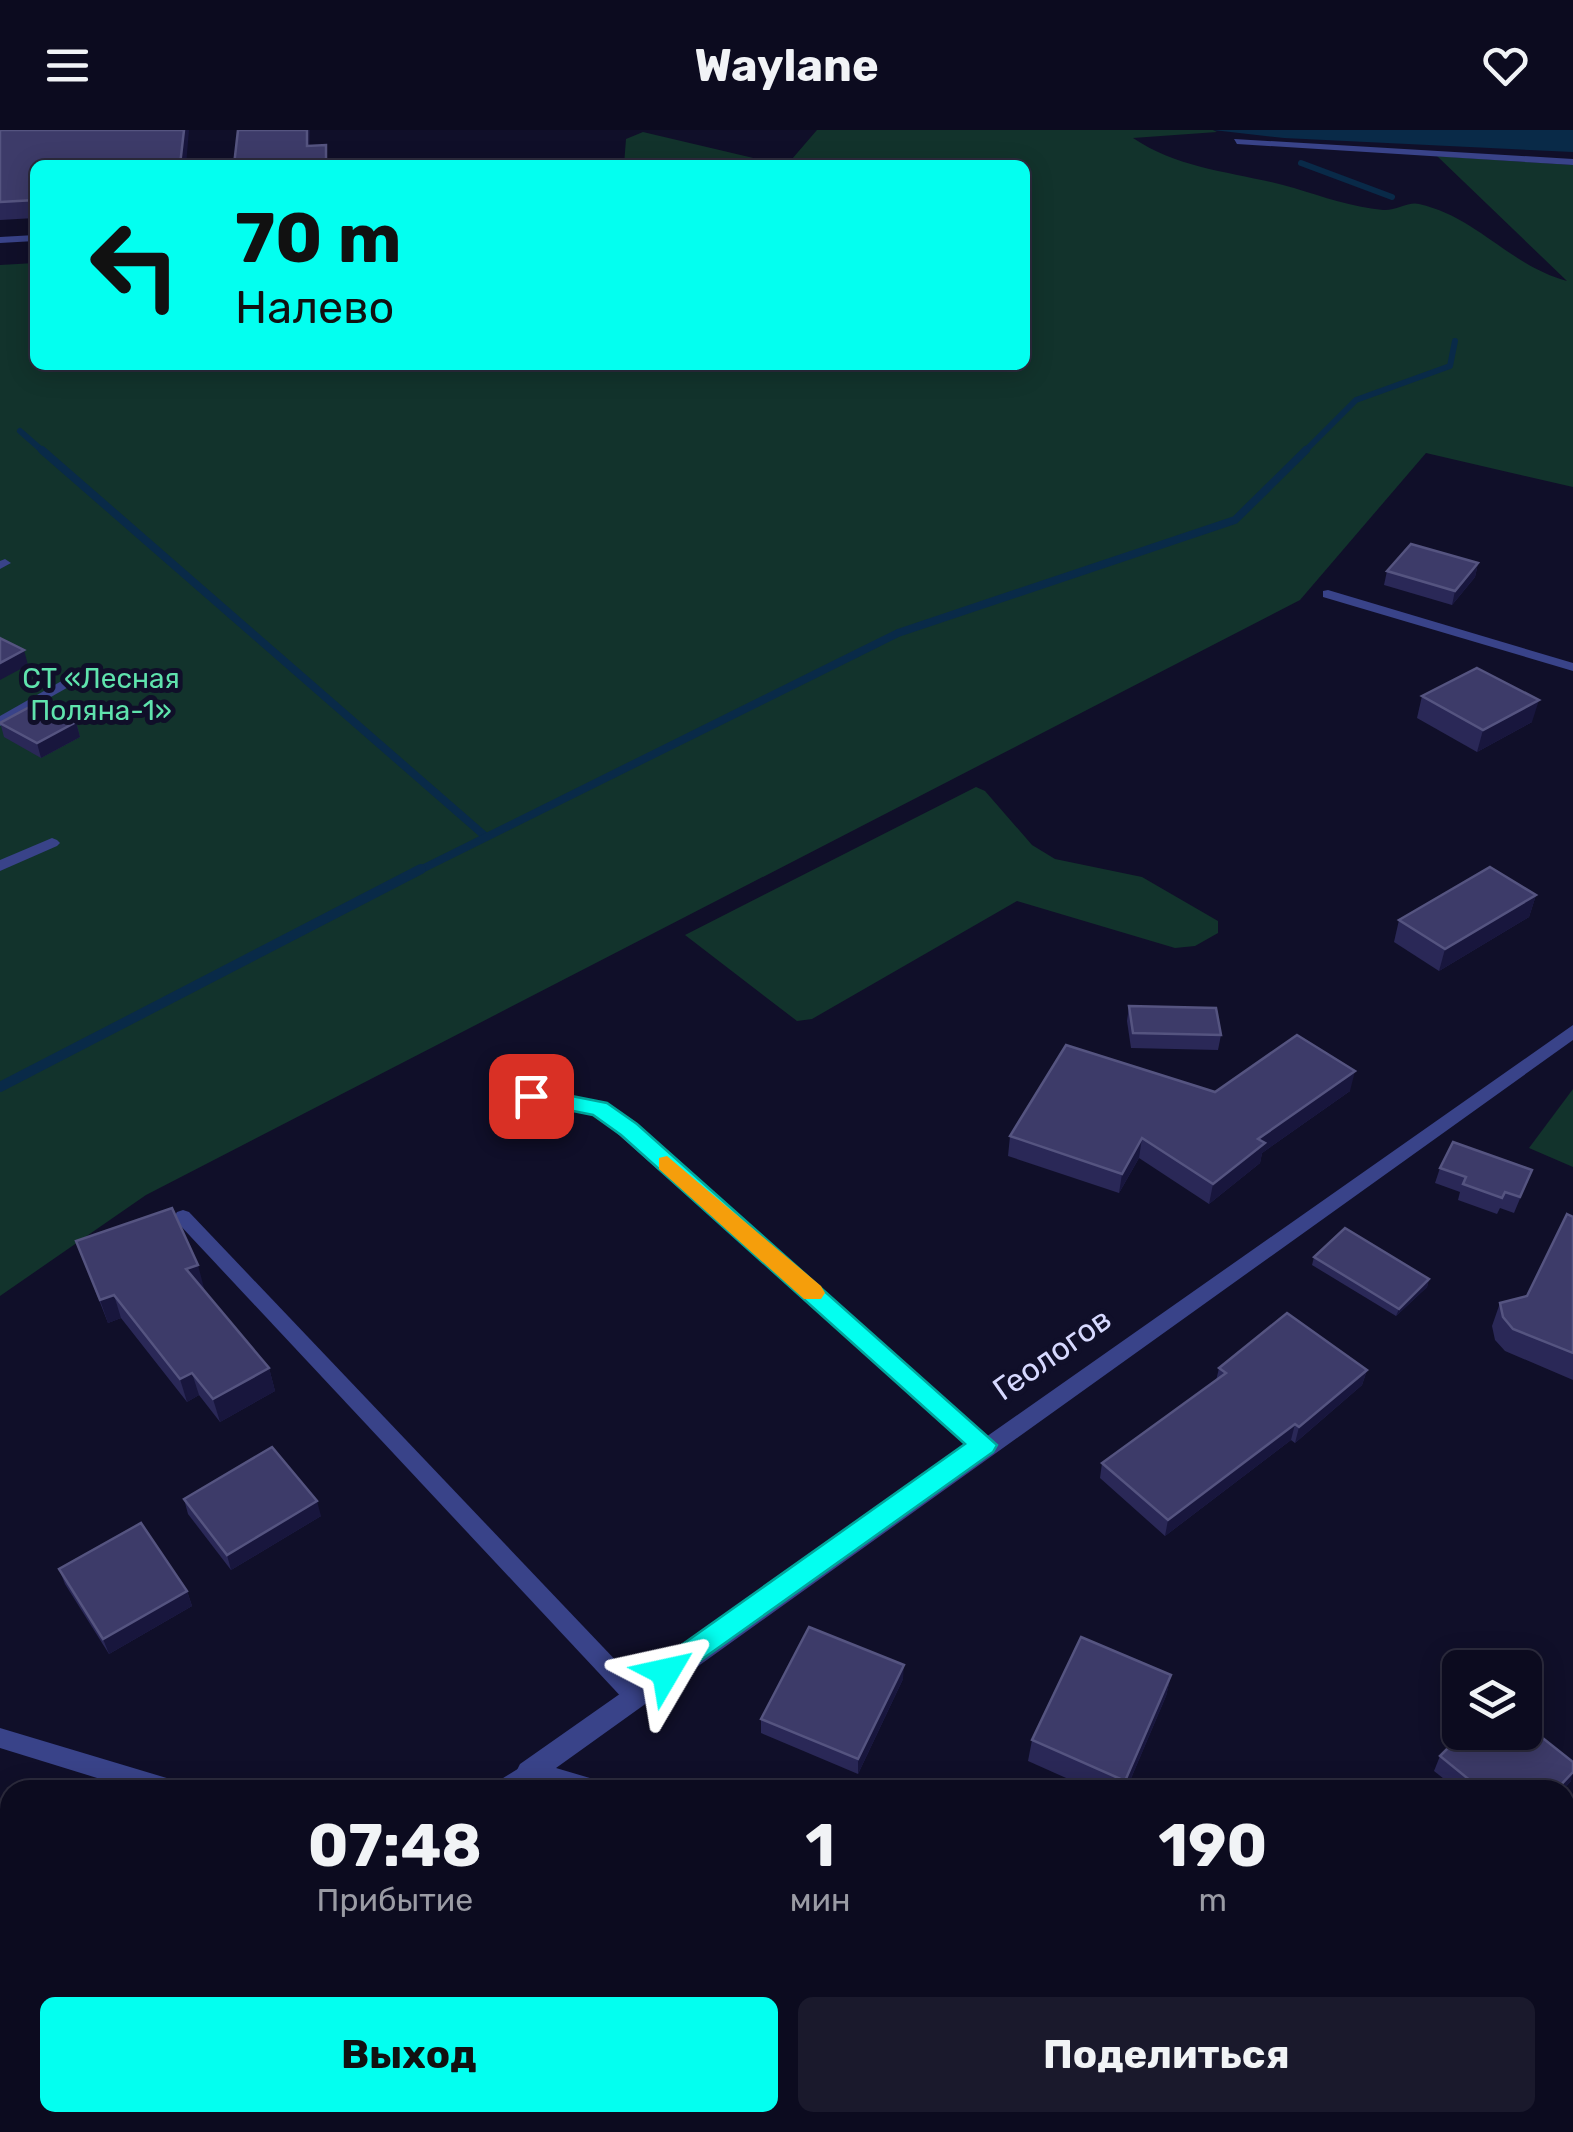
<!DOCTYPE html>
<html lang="ru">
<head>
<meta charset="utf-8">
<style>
  :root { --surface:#0c0b1f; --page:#1a192c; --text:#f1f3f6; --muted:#9a9ba4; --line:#2c2b3d; --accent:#03fff0 }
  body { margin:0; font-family:Rubik,sans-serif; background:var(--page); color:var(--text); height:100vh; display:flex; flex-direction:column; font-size:38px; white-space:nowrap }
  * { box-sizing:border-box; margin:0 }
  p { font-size:32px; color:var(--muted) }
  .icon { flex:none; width:55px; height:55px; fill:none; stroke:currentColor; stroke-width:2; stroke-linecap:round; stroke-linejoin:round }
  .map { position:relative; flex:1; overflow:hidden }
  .side { position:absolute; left:0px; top:1650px; width:1575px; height:352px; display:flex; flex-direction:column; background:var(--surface); border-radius:30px 30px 0 0; box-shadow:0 5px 25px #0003,0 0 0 2px var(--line) }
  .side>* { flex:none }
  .guide { position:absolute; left:30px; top:30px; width:1000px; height:210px; border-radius:15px; box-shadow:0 5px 25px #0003,0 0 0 2px var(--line); background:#03fff0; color:#111; overflow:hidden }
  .fabs { position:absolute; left:1442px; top:1520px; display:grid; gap:20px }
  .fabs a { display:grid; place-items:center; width:100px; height:100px; border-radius:15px; background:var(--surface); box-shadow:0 5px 25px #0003,0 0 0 2px var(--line); font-size:50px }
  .pin { position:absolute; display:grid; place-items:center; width:85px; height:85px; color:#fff; margin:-42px; border-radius:20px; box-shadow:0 5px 15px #0006 }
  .me { position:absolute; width:110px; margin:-55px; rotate:54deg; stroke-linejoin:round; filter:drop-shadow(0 0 8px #0008) }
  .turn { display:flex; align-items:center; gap:35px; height:210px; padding:0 40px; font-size:45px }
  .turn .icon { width:130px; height:130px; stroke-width:2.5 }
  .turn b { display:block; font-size:70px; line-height:85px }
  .eta { display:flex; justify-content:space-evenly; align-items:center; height:170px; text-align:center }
  .eta b { font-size:60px; font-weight:700; line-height:70px }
  .action { display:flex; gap:20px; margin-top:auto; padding:20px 40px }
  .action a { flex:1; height:115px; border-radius:15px; background:var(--accent); color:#111; font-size:40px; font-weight:700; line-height:115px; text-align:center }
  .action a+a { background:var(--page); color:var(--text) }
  header { display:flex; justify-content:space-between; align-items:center; height:130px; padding:0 40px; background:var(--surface); font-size:45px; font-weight:700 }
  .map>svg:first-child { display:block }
  .green { fill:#12332c }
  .water { fill:#092a48 }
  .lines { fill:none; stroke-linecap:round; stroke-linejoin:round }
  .stream-far2 { stroke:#092a48; stroke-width:6 }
  .stream-far1 { stroke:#092a48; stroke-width:8 }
  .stream { stroke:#092a48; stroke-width:10 }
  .lane { fill:#394389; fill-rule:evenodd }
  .street { fill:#394389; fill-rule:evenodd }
  .wall { fill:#2a2857 }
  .shaded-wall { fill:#18163d }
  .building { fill:#3d3b69; stroke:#555480; stroke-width:2.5 }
  .route { fill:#03fff0; stroke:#02a69c; stroke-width:2.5 }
  .slow { fill:#f59e0b }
  .labels { text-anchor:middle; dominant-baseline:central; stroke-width:10; stroke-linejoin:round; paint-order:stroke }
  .far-park-label { font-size:28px; fill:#5fe3ad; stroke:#100f29 }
  .street-label { font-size:32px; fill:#d7d9ff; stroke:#100f29 }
</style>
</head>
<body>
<header><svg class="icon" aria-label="menu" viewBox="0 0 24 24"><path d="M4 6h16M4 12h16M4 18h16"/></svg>Waylane<svg class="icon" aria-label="heart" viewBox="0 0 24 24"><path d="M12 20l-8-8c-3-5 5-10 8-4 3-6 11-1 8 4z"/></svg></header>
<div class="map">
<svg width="1573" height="2002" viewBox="0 0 1573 2002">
  <rect width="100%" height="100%" fill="#100f29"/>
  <g class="green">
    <path d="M817,0H1213L1217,2L1133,8C1182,41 1239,42 1294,58C1324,67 1351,77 1383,80C1396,81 1409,71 1419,74C1477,87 1509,135 1567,151L1437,26L1573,35V357L1426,323L1300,470L146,1065L0,1166V135L35,133V235H1025V35H624L626,9L643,2L775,33L792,29Z"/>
    <polygon points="976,657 985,661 1032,715 1055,729 1142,747 1218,791 1218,803 1195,816 1175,818 1017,771 812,889 797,891 685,805"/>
    <polygon points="1573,959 1573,1037 1529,1018"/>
  </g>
  <polygon class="water" points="1213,0 1573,0 1573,22 1284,8"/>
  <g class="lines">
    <g class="stream-far2">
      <polyline points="1301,33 1392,67"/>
      <polyline points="20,301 45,323"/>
      <polyline points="1303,323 1356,270 1450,236 1455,211"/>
    </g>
    <g class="stream-far1">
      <polyline points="42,320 485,706"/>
      <polyline points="416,742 898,503 1235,390 1306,320"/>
    </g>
    <polyline class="stream" points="0,957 421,739"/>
    <g class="lane">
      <polygon points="1234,9 1573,29 1573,35 1237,14"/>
      <polygon points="35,105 35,111 0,113 0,107"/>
      <polygon points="5,429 11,433 0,439 0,431"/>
      <polygon points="1328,460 1573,533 1573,541 1323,467 1323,461"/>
      <polygon points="88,536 93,537 93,543 0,596 0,586"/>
      <polygon points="52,708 57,710 60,713 57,716 0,741 0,730"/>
      <polygon points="531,960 605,974 990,1309 993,1315 990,1321 983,1323 976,1321 594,983 531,972 508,978 499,972 502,968"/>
      <polygon points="183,1080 189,1082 642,1558 645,1565 642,1572 634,1575 626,1572 177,1092 174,1087 177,1082"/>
      <polygon points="0,1598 170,1649 178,1653 182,1660 136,1660 0,1618"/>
      <path d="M529,1632L537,1635L540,1642C531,1663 511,1660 491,1660L495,1653Z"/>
    </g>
    <g class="street">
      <polygon points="1573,895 1573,910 556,1638 600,1651 604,1660 550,1660 520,1650 516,1642 520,1634"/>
      <polygon points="1565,1935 1573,1938 1573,1968 1565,1965"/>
    </g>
  </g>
  <g class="wall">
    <polygon points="0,0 35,35 35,88 0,90"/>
    <polygon points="1478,433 1475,447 1452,475 1384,455 1387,441"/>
    <polygon points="1422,566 1532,592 1477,622 1417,588"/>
    <polygon points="0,592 76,592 80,607 41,628 4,607"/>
    <polygon points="1536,765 1529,787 1439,841 1394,812 1399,790"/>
    <polygon points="1129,876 1221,905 1218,920 1131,918 1127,891"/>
    <polygon points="1350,961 1262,1023 1260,1033 1209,1074 1139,1028 1119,1063 1008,1026 1010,1006 1215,962"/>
    <polygon points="1440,1038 1532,1040 1514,1083 1500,1078 1497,1084 1458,1070 1460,1062 1435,1053"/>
    <polygon points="1573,1087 1573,1250 1505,1221 1495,1210 1492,1196 1500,1173 1527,1166"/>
    <polygon points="76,1111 204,1158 203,1159 269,1238 275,1261 220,1292 199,1265 187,1272 121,1188 108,1193"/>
    <polygon points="1314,1127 1429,1149 1427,1157 1396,1186 1312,1135"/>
    <polygon points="1219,1238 1367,1240 1362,1255 1295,1313 1291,1310 1165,1406 1100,1348 1102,1333 1216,1251"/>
    <polygon points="184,1369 321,1386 231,1440 188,1384"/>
    <polygon points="59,1439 187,1461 192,1476 109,1524 65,1454"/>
    <polygon points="1171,1545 1166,1566 1126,1660 1093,1660 1028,1631 1032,1610"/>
    <polygon points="903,1549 858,1644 761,1603 761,1589"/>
    <polygon points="1440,1626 1571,1651 1563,1660 1458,1660 1434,1641"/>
    <polygon points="1573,1718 1573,1790 1565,1783 1565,1726"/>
  </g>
  <g class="shaded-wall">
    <polygon points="184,0 189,0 186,35 180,35"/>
    <polygon points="307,0 310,0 309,34 307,16"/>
    <polygon points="1478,433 1475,447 1452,475 1455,461"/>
    <polygon points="24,520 28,535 0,550 0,533"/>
    <polygon points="1539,570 1532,592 1477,622 1483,600"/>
    <polygon points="76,592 80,607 41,628 37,613"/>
    <polygon points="1536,765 1529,787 1439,841 1445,819"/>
    <polygon points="1355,941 1350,961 1262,1023 1260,1033 1209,1074 1213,1054 1258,1009"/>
    <polygon points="1142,1008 1139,1028 1119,1063 1122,1044"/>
    <polygon points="198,1135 204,1158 193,1162 186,1139"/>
    <polygon points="1429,1149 1427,1157 1396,1186 1399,1179"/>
    <polygon points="114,1165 121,1188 108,1193 100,1170"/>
    <polygon points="269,1238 275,1261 220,1292 213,1269"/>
    <polygon points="1367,1240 1362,1255 1295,1313 1299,1297"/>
    <polygon points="192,1243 199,1265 187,1272 180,1249"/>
    <polygon points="1295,1294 1291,1310 1165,1406 1168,1390"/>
    <polygon points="317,1371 321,1386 231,1440 227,1425"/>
    <polygon points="187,1461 192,1476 109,1524 103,1509"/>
    <polygon points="904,1535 903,1549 858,1644 858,1629"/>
    <polygon points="1171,1545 1166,1566 1126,1660 1123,1660 1125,1651"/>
    <polygon points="1573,1642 1571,1651 1563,1660 1556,1660"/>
    <polygon points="538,1992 546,1992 542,2002 534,2002"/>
  </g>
  <g class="building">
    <polygon points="0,0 184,0 180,35 35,35 35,70 0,72"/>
    <polygon points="238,0 307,0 307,16 326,15 326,35 234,35"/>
    <polygon points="1411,414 1478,433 1455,461 1387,441"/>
    <polygon points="0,508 24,520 0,533"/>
    <polygon points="1477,538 1539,570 1483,600 1422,566"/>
    <polygon points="39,572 76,592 37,613 0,593"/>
    <polygon points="1490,737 1536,765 1445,819 1399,790"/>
    <polygon points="1129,876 1216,878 1221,905 1133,903"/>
    <polygon points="1297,905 1355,941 1258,1009 1265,1013 1213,1054 1142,1008 1122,1044 1010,1006 1066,915 1215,962"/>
    <polygon points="1453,1012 1532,1040 1520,1067 1505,1062 1502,1068 1463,1054 1466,1047 1440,1038"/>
    <polygon points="172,1078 198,1135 186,1139 269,1238 213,1269 192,1243 180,1249 114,1165 100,1170 76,1111"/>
    <polygon points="1567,1084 1573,1087 1573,1223 1513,1199 1503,1187 1500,1173 1527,1166"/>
    <polygon points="1345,1098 1429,1149 1399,1179 1314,1127"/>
    <polygon points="1287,1183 1367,1240 1299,1297 1295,1294 1168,1390 1102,1333 1226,1243 1219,1238"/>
    <polygon points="272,1317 317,1371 227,1425 184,1369"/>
    <polygon points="141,1393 187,1461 103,1509 59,1439"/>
    <polygon points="809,1497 904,1535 858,1629 761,1589"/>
    <polygon points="1081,1507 1171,1545 1125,1651 1032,1610"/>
    <polygon points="1525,1594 1573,1632 1573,1642 1556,1660 1482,1660 1440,1626 1464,1602 1525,1602"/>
    <polygon points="1573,1718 1573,1770 1565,1763 1565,1726"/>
    <polygon points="303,1992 538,1992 534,2002 299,2002"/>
  </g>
  <polygon class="route" points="531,958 607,973 637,994 997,1315 993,1322 666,1555 656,1551 652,1542 656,1533 965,1314 621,1005 593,985 523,971 523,961"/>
  <polygon class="slow" points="667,1026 821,1156 825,1163 821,1169 804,1169 659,1039 659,1028"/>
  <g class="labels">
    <g class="far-park-label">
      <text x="101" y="548">СТ «Лесная<tspan x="101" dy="32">Поляна-1»</tspan></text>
    </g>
    <g class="street-label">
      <text transform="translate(1052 1224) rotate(-35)">Геологов</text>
    </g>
  </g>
</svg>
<div class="fabs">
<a><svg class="icon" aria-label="layers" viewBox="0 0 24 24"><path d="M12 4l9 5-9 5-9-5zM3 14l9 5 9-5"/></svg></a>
</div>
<div class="pin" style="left:531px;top:966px;background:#d93025"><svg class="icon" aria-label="arrive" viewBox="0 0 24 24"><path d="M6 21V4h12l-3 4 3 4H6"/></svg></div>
<svg class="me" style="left:666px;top:1542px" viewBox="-20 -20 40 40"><path d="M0-17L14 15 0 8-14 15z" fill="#03fff0" stroke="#fff" stroke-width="4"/></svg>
<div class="guide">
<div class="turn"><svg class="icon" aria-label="left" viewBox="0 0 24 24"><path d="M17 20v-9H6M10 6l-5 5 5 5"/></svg><div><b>70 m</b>Налево</div></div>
</div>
<section class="side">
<div class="eta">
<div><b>07:48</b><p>Прибытие</p></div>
<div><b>1</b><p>мин</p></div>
<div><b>190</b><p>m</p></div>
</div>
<div class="action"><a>Выход</a><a>Поделиться</a></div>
</section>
</div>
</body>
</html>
